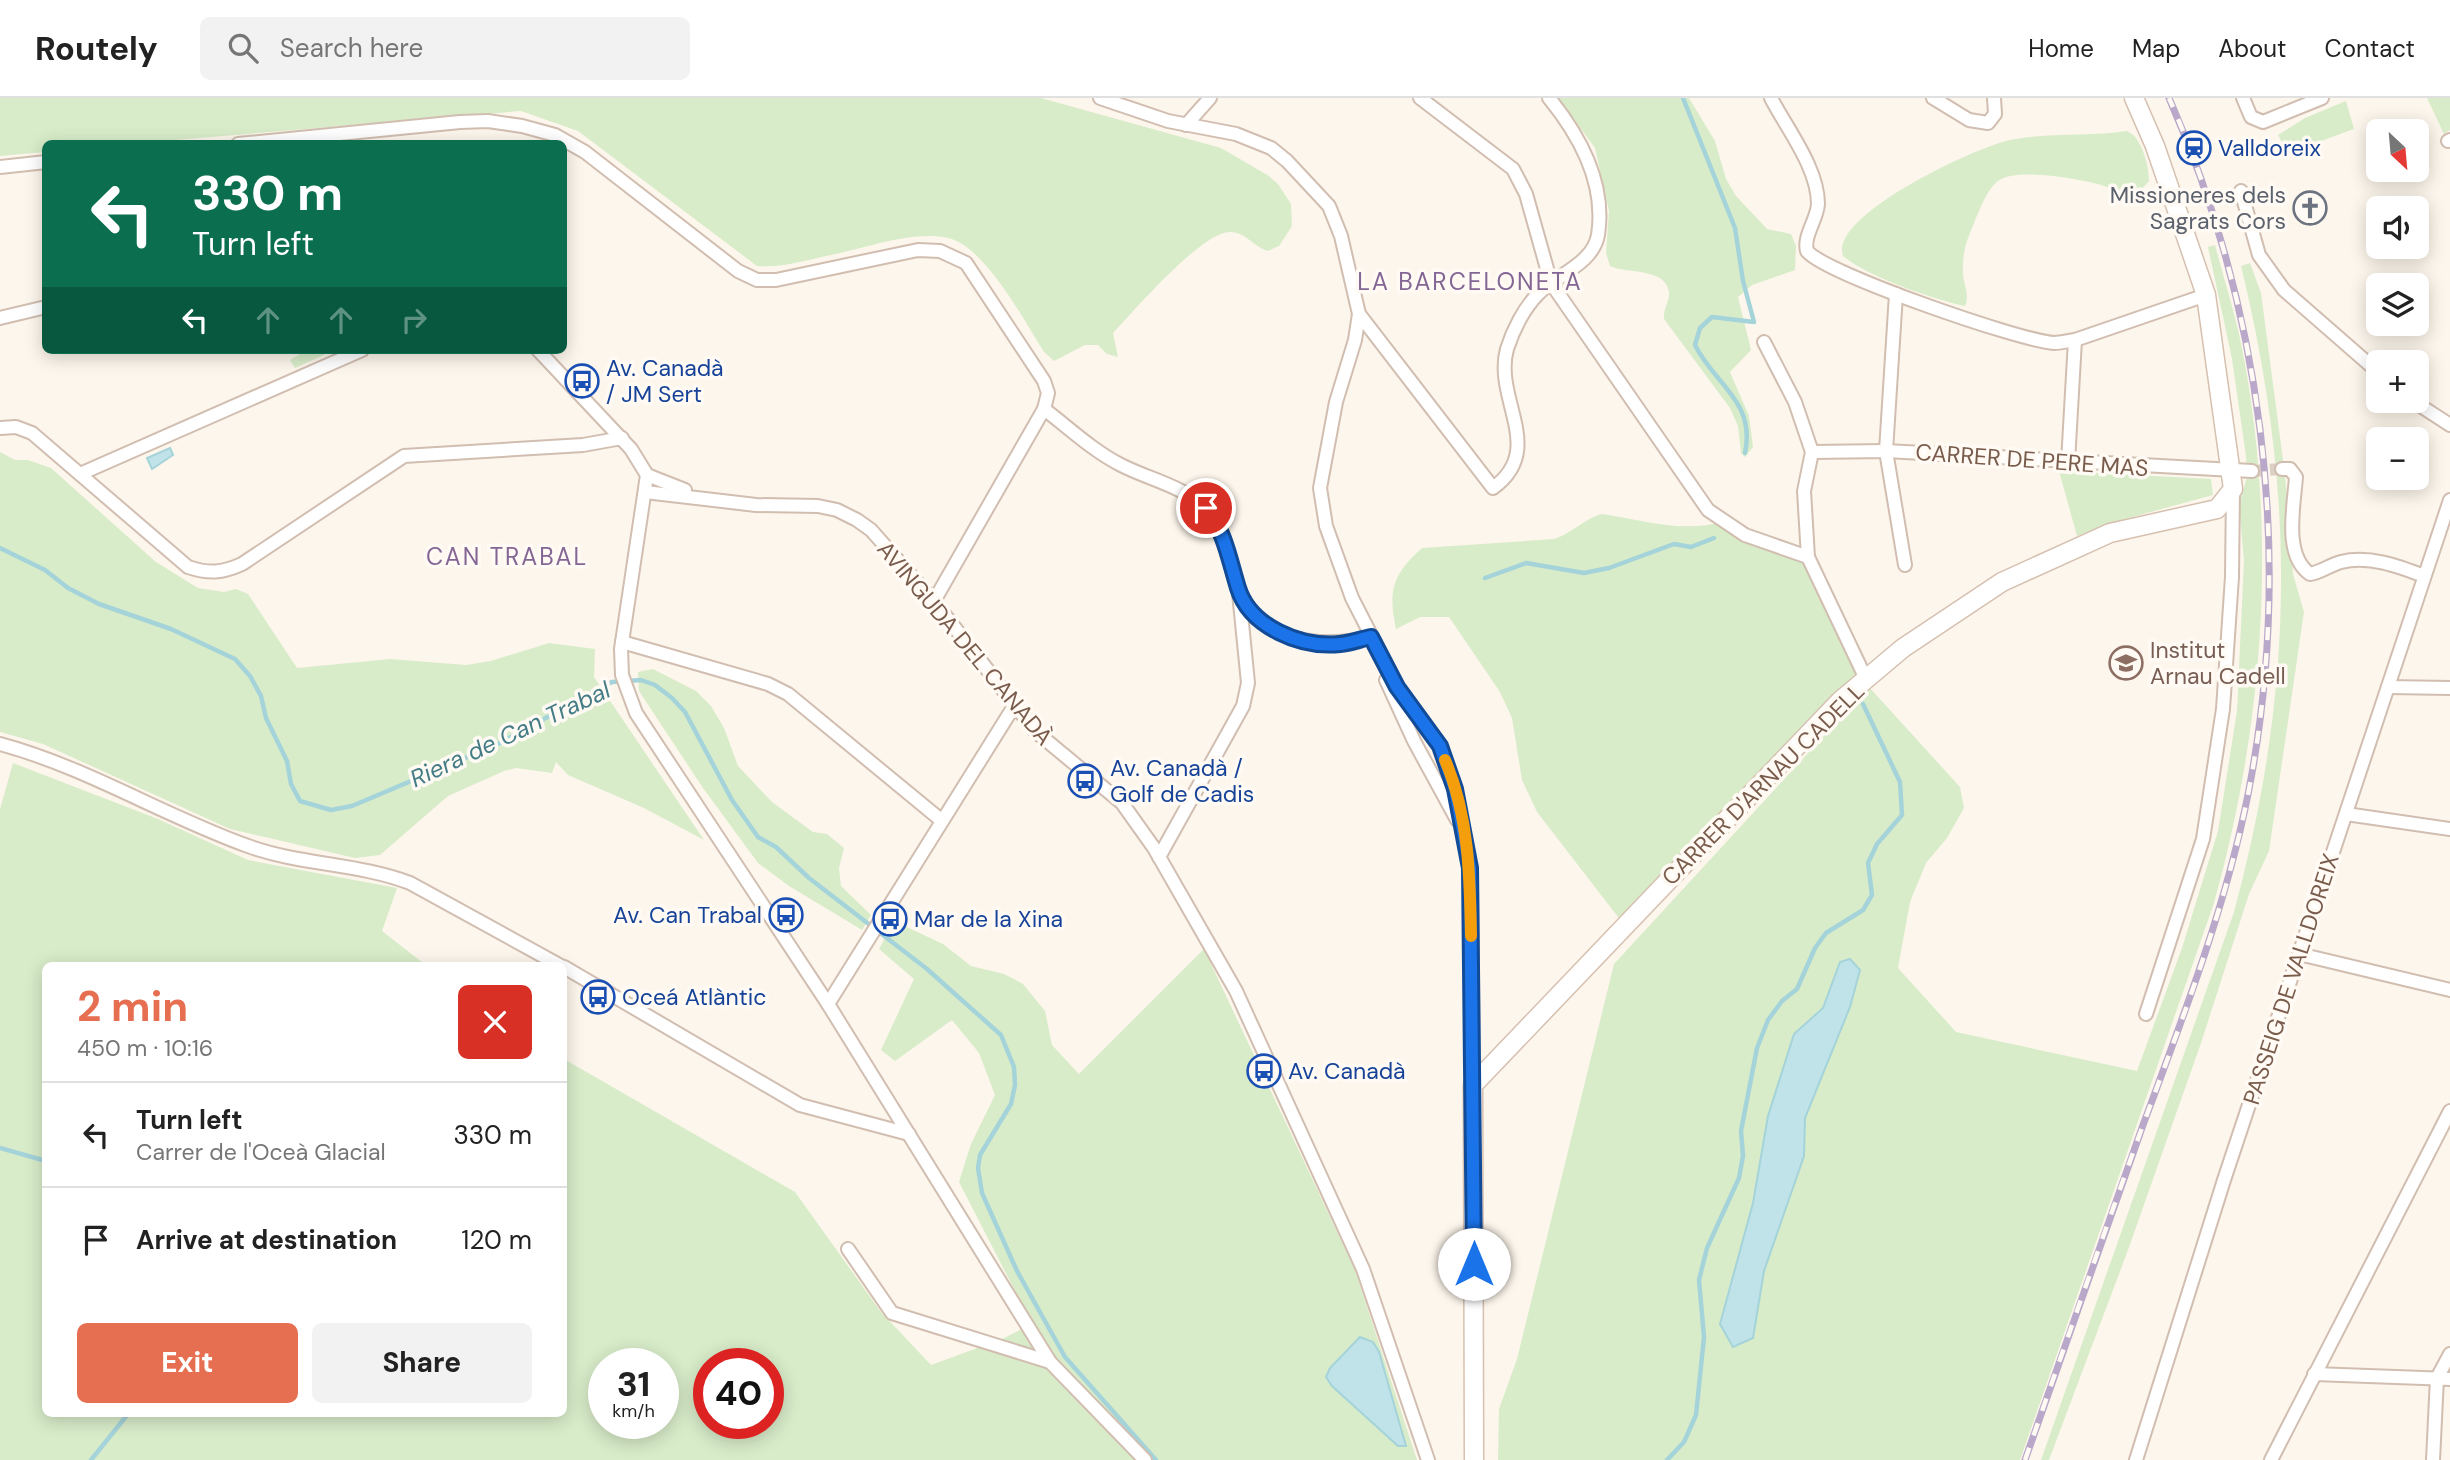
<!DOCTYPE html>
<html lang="en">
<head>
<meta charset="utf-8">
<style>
  :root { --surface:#fff; --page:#f2f2f2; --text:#222; --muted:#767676; --line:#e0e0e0; --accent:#e76f51 }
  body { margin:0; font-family:"DM Sans",sans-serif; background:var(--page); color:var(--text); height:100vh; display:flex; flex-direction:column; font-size:26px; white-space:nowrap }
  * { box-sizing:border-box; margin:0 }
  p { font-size:23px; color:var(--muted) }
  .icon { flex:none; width:38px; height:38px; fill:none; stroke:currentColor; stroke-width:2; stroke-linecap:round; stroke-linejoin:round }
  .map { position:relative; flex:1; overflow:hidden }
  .details { position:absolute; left:42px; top:864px; width:525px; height:455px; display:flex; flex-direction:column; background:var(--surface); border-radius:10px; box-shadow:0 4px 18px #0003 }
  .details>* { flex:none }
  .guide { position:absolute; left:42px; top:42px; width:525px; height:214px; border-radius:10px; box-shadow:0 4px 18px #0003; background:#0b6e4f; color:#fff; overflow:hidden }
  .needle { width:46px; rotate:154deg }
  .fabs { position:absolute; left:2366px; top:21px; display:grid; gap:14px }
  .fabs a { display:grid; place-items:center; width:63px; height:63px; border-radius:10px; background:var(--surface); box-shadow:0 4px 18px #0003; font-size:35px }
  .speed { position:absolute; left:588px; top:1250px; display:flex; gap:14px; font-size:35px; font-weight:700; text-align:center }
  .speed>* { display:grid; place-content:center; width:91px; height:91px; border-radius:50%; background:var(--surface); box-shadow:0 4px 18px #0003; line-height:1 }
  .speed small { font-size:18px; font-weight:400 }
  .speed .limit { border:10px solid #d22; background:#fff; color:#111 }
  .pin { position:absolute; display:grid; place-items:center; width:60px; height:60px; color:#fff; margin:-30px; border:4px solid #fff; border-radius:50%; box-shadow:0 2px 7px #0007 }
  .me { position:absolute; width:77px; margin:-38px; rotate:0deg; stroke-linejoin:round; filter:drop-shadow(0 0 5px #0008) }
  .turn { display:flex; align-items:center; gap:24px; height:147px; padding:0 35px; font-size:32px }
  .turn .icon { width:91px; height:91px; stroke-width:2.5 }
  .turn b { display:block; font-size:49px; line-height:60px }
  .lanes { display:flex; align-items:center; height:66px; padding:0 35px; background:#0003; justify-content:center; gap:35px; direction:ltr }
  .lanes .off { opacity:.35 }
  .round { display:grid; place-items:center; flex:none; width:74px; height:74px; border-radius:10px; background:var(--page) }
  .overview { display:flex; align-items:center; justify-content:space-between; height:119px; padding:0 35px }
  h1 { font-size:42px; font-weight:700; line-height:52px; color:var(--accent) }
  .primary-button { display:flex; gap:14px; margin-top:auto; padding:14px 35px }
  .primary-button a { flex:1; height:80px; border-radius:10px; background:var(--accent); color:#fff; font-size:28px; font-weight:700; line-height:80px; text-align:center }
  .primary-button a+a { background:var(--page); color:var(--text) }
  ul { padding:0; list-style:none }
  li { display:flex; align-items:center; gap:21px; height:105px; padding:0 35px; border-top:2px solid var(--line) }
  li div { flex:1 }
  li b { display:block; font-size:26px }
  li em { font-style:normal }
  header { display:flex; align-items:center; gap:42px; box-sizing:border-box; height:98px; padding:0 35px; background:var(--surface); border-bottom:2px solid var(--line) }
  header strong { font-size:33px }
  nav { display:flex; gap:38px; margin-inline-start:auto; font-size:24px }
  .search { width:490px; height:63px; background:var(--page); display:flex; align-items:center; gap:18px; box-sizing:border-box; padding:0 24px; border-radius:10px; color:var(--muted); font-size:26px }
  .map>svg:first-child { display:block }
  .green { fill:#d8ecc9; fill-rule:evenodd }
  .water { fill:#bfe3e8; stroke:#a5d3da; stroke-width:2 }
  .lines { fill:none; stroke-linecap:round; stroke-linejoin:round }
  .stream { stroke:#a5d3da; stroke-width:4.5 }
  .street-tunnel { stroke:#dcd0c4; stroke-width:12; stroke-dasharray:12 6; stroke-linecap:butt }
  .street-casing { stroke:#d1beb0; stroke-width:16 }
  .secondary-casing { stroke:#d6c0b0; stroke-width:21 }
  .street { stroke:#fff; stroke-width:12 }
  .secondary { stroke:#fff; stroke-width:18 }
  .rail-casing { stroke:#b9a8c9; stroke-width:7 }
  .rail { stroke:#fffaf3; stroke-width:4.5; stroke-dasharray:13; stroke-linecap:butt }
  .route-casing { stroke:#114b97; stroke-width:18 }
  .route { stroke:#1a73e8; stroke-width:12 }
  .slow { stroke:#f59e0b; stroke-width:12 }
  .labels { text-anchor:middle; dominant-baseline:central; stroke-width:7; stroke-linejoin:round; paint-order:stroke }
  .transit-label { font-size:23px; fill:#164399; stroke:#fffaf3; text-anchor:start }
  .worship-label { font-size:23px; fill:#5b616d; stroke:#fffaf3; text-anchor:end }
  .street-label { font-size:23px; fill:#7a5c4d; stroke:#fffaf3 }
  .education-label { font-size:23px; fill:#785e54; stroke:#fffaf3; text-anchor:start }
  .neighbourhood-label { font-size:24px; letter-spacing:2px; fill:#846695; stroke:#fffaf3 }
  .water-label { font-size:24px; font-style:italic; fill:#437c86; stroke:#fffaf3 }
</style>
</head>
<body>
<header>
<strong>Routely</strong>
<div class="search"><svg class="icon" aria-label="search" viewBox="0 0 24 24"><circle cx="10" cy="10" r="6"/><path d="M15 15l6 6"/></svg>Search here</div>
<nav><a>Home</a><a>Map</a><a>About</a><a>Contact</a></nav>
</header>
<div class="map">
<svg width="2450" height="1362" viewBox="0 0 2450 1362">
  <rect width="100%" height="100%" fill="#fdf6ec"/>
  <g class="green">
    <path d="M0,0H1041L1221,50L1269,78L1278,86L1291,106L1292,128L1279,148L1268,153C1254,149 1245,134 1231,134C1203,132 1134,213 1113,235L1118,259L1107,256L1098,247H1085L1054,263L1044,254C1024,223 985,148 948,140C912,132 867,150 831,157C807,162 782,170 757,168L578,33L521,13L139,45L46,46L45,54L0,58Z"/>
    <path d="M1558,0H1689L1715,43L1726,81L1736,98L1767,131L1791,136L1796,148L1795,172L1752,187L1738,199L1751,252L1730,274L1749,318L1753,349L1745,359L1741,355L1738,328L1730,310L1664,221C1663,211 1670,203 1669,194C1665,169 1626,176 1610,168L1606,155L1609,113L1595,50Z"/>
    <polygon points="2427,0 2450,0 2450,32 2444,36"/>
    <polygon points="2346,3 2354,31 2291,54 2286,52 2278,37 2305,20"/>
    <path d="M2127,33C2142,39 2149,68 2149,83L2140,93C2125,98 2112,90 2098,86C2077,81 2016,69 1998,83C1986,92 1978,116 1972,130C1965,145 1962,160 1963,177C1964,187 1970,198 1965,208C1935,202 1866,178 1843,158C1828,118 1976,49 2010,42C2048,34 2088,39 2127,33Z"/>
    <path d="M2215,147C2224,181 2235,215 2242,250C2278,434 2264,626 2214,805L2020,1362H1498L1499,1311L1517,1261L1614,866L1869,589L1960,689L1964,710L1947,740L1926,765L1910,804L1898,870L1956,934L2137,973L2182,850L2218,733L2237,613L2244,463L2239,406L2247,379L2246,358L2232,261L2208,149Z"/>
    <path d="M2250,165L2261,195L2285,377L2293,476L2304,514L2269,753L2249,796L2201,945L2128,1152L2049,1362H2041L2234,814C2295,588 2296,394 2241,168Z"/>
    <polygon points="299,252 322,252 324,257 295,270 290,262 300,256"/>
    <polygon points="0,354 15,362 28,362 51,370 156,464 198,490 224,494 236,491 248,496 297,570 390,561 466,567 491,563 549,545 595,551 594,579 704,742 644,710 568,677 556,664 552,675 516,670 504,673 448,698 380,757 355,760 230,731 43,646 0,634"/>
    <polygon points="2059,373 2211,381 2213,397 2114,424 2077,438"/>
    <path d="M1602,416C1644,422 1682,436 1725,423L1808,459L1866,581L1625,828L1537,714L1522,682L1512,620L1500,594L1449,519H1420L1396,531C1388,493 1392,477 1422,450L1554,441C1573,435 1583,421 1602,416Z"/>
    <polygon points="653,571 696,593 711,608 724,630 738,668 772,704 813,734 827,736 844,750 839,770 841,788 871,817 862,832 789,788 758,765 703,690 639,593 638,574"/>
    <path d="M13,665L158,721L248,762L397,790L382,833L427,868H46V1316H564V961L795,1094L881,1214L931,1267L1002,1241L1032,1226L959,1084L971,1046L995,997L979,955L952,922L895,963L881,952L914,881L879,851L894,823L943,846L971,868L1004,876L1023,886L1045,913L1052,947L1079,976L1204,851L1355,1172L1417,1362H0V711ZM604,1265H663V1325H604ZM709,1265H768V1325H709Z"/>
  </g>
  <g class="water">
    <polygon points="170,350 173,357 152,371 147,360"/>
    <polygon points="1850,861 1860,872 1850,909 1805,1020 1804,1058 1764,1173 1753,1240 1733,1249 1720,1226 1753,1105 1768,1018 1794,936 1823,910 1840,864"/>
    <polygon points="1360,1239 1373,1244 1379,1254 1406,1348 1398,1348 1332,1288 1326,1279 1330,1270"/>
  </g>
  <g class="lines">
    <g class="stream">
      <path d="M1683,0L1735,130L1743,183L1754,224L1712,219L1700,230L1695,247C1714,286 1756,303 1745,355"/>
      <polyline points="0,450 45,472 68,490 99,506 171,531 235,561 250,578 261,598 266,620 287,663 291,686 300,703 331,712 352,708 496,647 612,584 641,582 655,587 672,600 685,614 732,702 758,739 776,749 809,780 927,871 1001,937 1014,969 1015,987 1011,1006 980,1057 978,1070 982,1095 1017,1173 1065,1259 1156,1362"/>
      <polyline points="1485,480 1526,465 1584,475 1609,470 1674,446 1691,449 1714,440"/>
      <polyline points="0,1050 46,1063"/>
      <polyline points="91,1362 128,1316"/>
      <polyline points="1667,1362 1684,1344 1696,1317 1704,1239 1699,1182 1707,1150 1739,1080 1743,1058 1741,1033 1757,950 1768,922 1782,903 1797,891 1815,850 1826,835 1863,812 1872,797 1868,765 1877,746 1902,717 1900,684 1863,606"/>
    </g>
    <polyline class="street-tunnel" points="2252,373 2282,371"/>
    <defs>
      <g id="street">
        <polyline points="1100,0 1168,23 1236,36 1271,50 1287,63 1329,108 1341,138 1359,216 1355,242 1336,304 1320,390 1326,428 1352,500 1397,588 1440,648 1455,691 1471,776 1473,987"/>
        <polyline points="1420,0 1513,71 1526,96 1551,185 1708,412 1745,437 1808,459"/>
        <path d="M1771,0C1787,31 1818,70 1818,106C1817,122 1803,138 1807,153C1824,175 2020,243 2054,245C2060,245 2068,243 2075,242L2206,197"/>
        <polyline points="1933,0 1969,22 1988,25 1995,16 1994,0"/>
        <polyline points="2243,0 2251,19 2263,24 2322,0"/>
        <polyline points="1186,27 1210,0"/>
        <polyline points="2448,43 2450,42"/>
        <polyline points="238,46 460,24 488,23 522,28 555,37 585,54 738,173 757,182 776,182 918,152 940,153 966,165 1044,283 1048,295 1044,311 934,503"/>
        <polyline points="0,69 46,64"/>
        <polyline points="2241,93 2259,157 2284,192 2378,274"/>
        <polyline points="1896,196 1886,353 1905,467"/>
        <path d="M1359,216L1493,390C1547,351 1493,301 1507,251C1513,232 1524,210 1538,196C1556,177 1593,166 1598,137C1606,86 1580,38 1549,0"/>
        <polyline points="0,220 46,209"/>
        <polyline points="1764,244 1795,304 1812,354 1804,393 1808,459 1866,581"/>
        <polyline points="538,252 631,351 647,377 621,551 622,577 636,615 828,906 1050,1264 1145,1362"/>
        <polyline points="2413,303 2450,327"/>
        <path d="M1044,311C1068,329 1093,353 1121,367C1148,381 1183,388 1206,410C1229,433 1227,465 1239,493C1261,547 1323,550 1371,539"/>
        <path d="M0,330L16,329L32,335L188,469C209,476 222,475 242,466L404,358L583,347L622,340"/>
        <polyline points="1812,354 1886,353 2252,373"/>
        <polyline points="2068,364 2075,242"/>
        <path d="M2282,371H2290L2296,379C2294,408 2283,457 2310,476C2321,474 2330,467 2341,464C2369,457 2398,468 2424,478"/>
        <polyline points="80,376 362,252"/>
        <polyline points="647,377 685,392"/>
        <polyline points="645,394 756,407 818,408 837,412 857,422 871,432 934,503 1035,633 1122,705 1154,750 1236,893 1363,1171 1428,1362"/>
        <polyline points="622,544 768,586 788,596 941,722"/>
        <polyline points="1386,582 1414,643 1457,722"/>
        <polyline points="2388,589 2450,590"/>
        <path d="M0,646C86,669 164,718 248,748C300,767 358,765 410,785L561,868"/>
        <polyline points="2346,716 2450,731"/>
        <polyline points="1159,759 1243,608 1248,585 1239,495"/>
        <polyline points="2299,856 2450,892"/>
        <polyline points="564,869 800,1007 909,1036"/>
        <polyline points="828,906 1016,605"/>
        <polyline points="2146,916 2203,741 2223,611 2232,479 2233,391"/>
        <polyline points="848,1151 892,1215 1050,1264"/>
        <polyline points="2314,1276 2450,1281"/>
        <polyline points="2136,1362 2224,1082 2450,402"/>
        <polyline points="2271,1362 2450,1013"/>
        <polyline points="2433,1362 2437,1280 2450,1256"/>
      </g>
      <polyline id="secondary" points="1474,1362 1473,987 1840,603 1903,550 2002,484 2110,435 2217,411 2233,391 2206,197 2155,48 2134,0"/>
    </defs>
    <use href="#street" class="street-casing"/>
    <use href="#secondary" class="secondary-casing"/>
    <use href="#street" class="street"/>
    <use href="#secondary" class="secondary"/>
    <defs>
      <path id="rail" d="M2025,1362C2064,1250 2103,1138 2143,1027C2186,911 2231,796 2252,675C2292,449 2261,209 2169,0"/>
    </defs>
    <use href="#rail" class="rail-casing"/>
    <use href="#rail" class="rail"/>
  </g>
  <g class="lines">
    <defs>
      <path id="route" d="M1206,410C1225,434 1229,461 1238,490C1250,529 1301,550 1340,546C1350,545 1361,541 1371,539L1397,589L1440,648L1455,691L1470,770L1474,1166"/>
    </defs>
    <use href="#route" class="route-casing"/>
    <use href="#route" class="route"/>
    <path class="slow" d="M1445,662C1469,718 1470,779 1471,838"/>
  </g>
  <defs>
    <symbol id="station-ring" viewBox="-11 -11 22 22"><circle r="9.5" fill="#fffaf3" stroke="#1a4fb4" stroke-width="1.5"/><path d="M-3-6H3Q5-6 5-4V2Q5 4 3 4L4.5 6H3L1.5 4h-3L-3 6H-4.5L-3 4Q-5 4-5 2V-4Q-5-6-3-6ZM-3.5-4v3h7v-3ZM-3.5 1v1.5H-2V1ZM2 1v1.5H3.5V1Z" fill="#1a4fb4"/></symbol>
    <symbol id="church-ring" viewBox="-11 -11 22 22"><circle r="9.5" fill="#fffaf3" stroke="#6b7280" stroke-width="1.5"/><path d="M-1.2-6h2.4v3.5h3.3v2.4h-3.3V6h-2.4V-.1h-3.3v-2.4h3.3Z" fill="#6b7280"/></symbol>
    <symbol id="bus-ring" viewBox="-11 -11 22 22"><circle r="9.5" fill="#fffaf3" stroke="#1a4fb4" stroke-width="1.5"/><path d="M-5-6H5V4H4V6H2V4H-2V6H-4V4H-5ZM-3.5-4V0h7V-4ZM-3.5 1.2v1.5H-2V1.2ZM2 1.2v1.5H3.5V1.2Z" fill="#1a4fb4"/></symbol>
    <symbol id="school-ring" viewBox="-11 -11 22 22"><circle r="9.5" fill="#fffaf3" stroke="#8d6e63" stroke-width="1.5"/><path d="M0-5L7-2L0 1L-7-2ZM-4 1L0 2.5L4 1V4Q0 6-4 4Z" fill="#8d6e63"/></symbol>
  </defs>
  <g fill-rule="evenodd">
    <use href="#station-ring" x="2175" y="31" width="38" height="38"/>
    <use href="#church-ring" x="2291" y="91" width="38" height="38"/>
    <use href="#bus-ring" x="563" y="264" width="38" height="38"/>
    <use href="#school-ring" x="2107" y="546" width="38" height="38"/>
    <use href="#bus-ring" x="1066" y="664" width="38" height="38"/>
    <use href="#bus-ring" x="767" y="798" width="38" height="38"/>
    <use href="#bus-ring" x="871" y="802" width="38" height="38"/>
    <use href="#bus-ring" x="579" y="880" width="38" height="38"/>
    <use href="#bus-ring" x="1245" y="954" width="38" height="38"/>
  </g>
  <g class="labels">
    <g class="transit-label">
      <text x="2218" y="50">Valldoreix</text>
      <text x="606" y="270">Av. Canadà<tspan x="606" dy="26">/ JM Sert</tspan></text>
      <text x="1110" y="670">Av. Canadà /<tspan x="1110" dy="26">Golf de Cadis</tspan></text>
      <text x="762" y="817" text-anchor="end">Av. Can Trabal</text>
      <text x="914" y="821">Mar de la Xina</text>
      <text x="622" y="899">Oceá Atlàntic</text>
      <text x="1288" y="973">Av. Canadà</text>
    </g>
    <g class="worship-label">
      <text x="2286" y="97">Missioneres dels<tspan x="2286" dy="26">Sagrats Cors</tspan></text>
    </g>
    <g class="street-label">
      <text transform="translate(2032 362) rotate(4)">CARRER DE PERE MAS</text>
      <text transform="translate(965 545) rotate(50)">AVINGUDA DEL CANADÀ</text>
      <text transform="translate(1763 686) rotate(-45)">CARRER D'ARNAU CADELL</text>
      <text transform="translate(2291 881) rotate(-72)">PASSEIG DE VALLDOREIX</text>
    </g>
    <g class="education-label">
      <text x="2150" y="552">Institut<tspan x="2150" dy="26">Arnau Cadell</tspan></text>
    </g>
    <g class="neighbourhood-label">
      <text x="1470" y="183">LA BARCELONETA</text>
      <text x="507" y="458">CAN TRABAL</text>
    </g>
    <g class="water-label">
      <text transform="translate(510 636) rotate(-25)">Riera de Can Trabal</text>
    </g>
  </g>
</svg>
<div class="fabs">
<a><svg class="needle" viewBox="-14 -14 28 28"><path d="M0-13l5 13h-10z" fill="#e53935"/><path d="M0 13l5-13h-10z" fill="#767676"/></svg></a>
<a><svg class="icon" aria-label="sound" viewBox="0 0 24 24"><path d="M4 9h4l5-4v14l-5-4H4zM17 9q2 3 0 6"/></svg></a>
<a><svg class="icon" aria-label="layers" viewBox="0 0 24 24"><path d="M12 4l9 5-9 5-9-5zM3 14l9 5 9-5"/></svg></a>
<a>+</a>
<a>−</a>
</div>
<div class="speed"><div>31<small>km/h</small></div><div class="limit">40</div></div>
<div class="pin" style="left:1206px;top:410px;background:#d93025"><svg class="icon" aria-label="arrive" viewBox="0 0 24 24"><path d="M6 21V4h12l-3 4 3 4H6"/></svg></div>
<svg class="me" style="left:1474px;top:1166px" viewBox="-20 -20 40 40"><circle r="19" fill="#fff"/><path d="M0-13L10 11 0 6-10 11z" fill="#1a73e8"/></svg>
<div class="guide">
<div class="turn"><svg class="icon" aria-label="left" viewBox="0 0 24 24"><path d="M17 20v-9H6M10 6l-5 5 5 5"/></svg><div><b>330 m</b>Turn left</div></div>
<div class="lanes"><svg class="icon" aria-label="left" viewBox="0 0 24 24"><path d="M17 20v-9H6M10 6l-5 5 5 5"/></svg><svg class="icon off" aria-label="ahead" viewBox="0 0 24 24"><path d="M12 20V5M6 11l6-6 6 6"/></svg><svg class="icon off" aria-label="ahead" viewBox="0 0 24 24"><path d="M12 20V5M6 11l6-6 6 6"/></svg><svg class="icon off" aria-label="right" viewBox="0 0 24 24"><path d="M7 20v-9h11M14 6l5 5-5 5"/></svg></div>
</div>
<section class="details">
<div class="overview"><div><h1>2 min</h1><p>450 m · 10:16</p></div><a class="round" style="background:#d93025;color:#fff"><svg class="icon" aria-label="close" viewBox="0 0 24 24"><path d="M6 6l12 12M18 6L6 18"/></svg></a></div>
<ul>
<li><svg class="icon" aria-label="left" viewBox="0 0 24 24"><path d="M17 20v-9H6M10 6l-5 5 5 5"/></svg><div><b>Turn left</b><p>Carrer de l'Oceà Glacial</p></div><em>330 m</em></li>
<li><svg class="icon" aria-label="arrive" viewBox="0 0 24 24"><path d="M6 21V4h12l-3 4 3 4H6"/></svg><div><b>Arrive at destination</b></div><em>120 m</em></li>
</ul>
<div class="primary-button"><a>Exit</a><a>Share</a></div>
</section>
</div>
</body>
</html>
